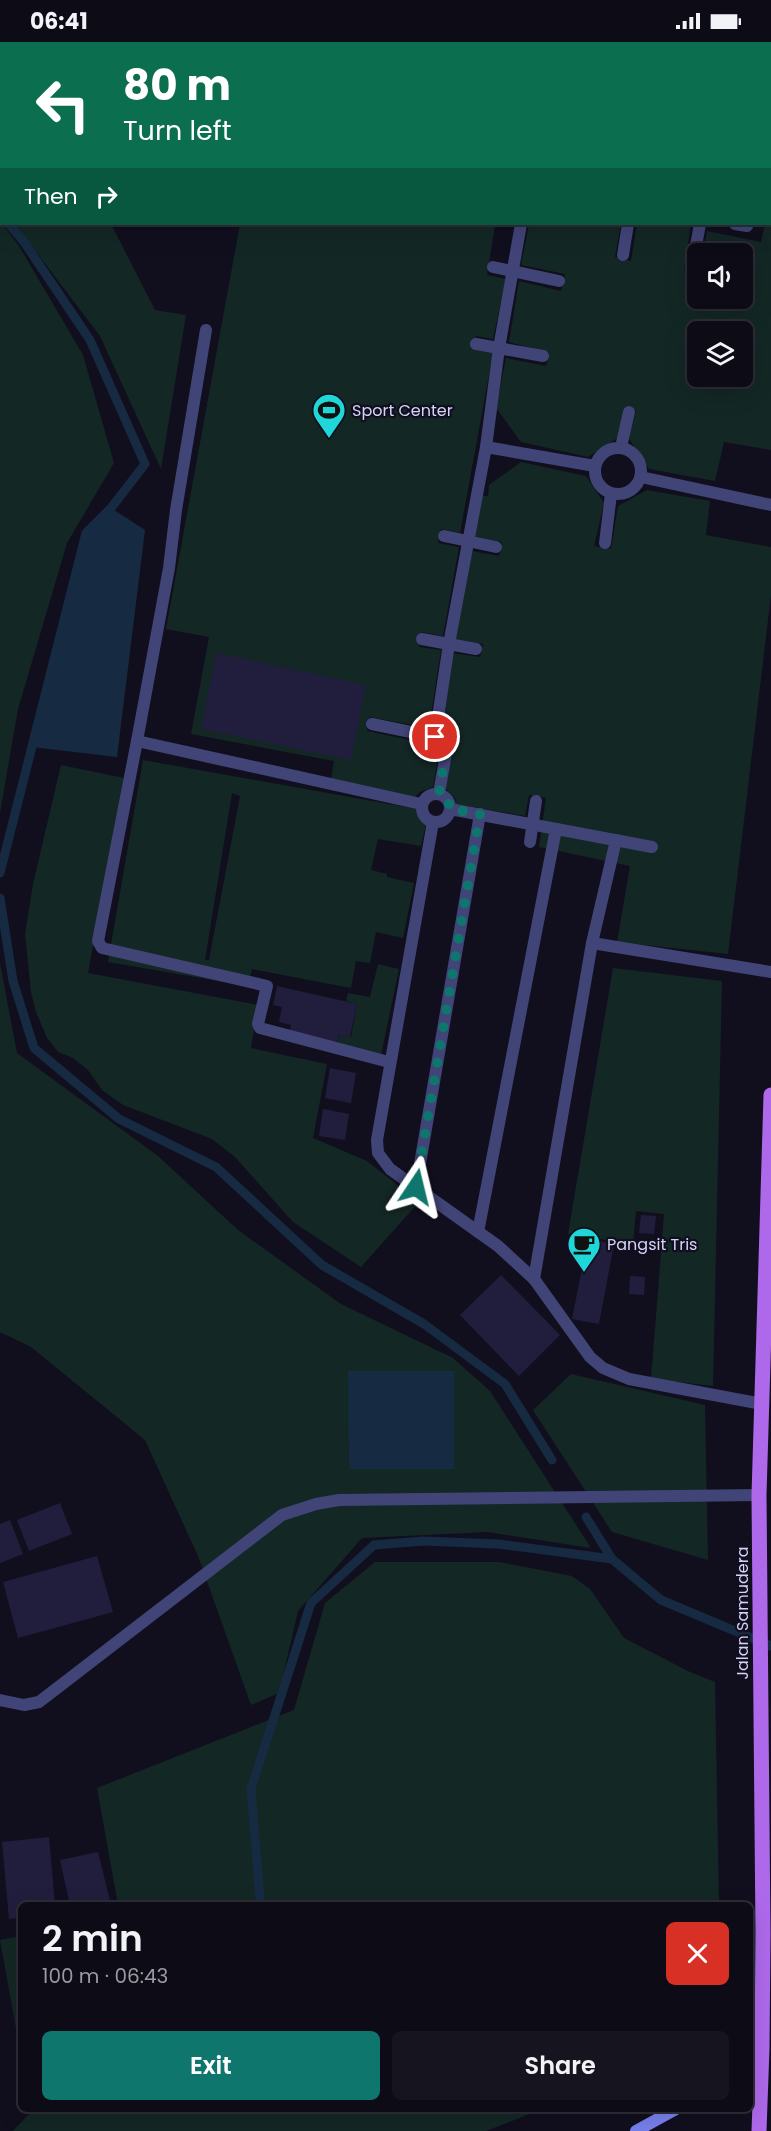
<!DOCTYPE html>
<html lang="en">
<head>
<meta charset="utf-8">
<style>
  :root { --surface:#0d0b16; --page:#16141f; --text:#f1f3f6; --muted:#9a9ba1; --line:#2d2b35; --accent:#0f766e }
  body { margin:0; font-family:Poppins,sans-serif; background:var(--page); color:var(--text); height:100vh; display:flex; flex-direction:column; font-size:22px; white-space:nowrap }
  * { box-sizing:border-box; margin:0 }
  p { font-size:20px; color:var(--muted) }
  .icon { flex:none; width:33px; height:33px; fill:none; stroke:currentColor; stroke-width:2; stroke-linecap:round; stroke-linejoin:round }
  .map { position:relative; flex:1; overflow:hidden }
  .side { position:absolute; left:18px; top:1860px; width:735px; height:210px; display:flex; flex-direction:column; background:var(--surface); border-radius:9px; box-shadow:0 6px 24px #0002,0 0 0 2px var(--line) }
  .side>* { flex:none }
  .hud { position:absolute; left:0px; top:0px; width:771px; height:183px; box-shadow:0 6px 24px #0002,0 0 0 2px var(--line); background:#0b6e4f; color:#fff; overflow:hidden }
  .controls { position:absolute; left:687px; top:201px; display:grid; gap:12px }
  .controls a { display:grid; place-items:center; width:66px; height:66px; border-radius:9px; background:var(--surface); box-shadow:0 6px 24px #0002,0 0 0 2px var(--line); font-size:30px }
  .pin { position:absolute; display:grid; place-items:center; width:51px; height:51px; color:#fff; margin:-26px; border:3px solid #fff; border-radius:50%; box-shadow:0 2px 6px #0007 }
  .me { position:absolute; width:66px; margin:-33px; rotate:10deg; stroke-linejoin:round; filter:drop-shadow(0 0 4px #0008) }
  .turn { display:flex; align-items:center; gap:21px; height:126px; padding:0 24px; font-size:27px }
  .turn .icon { width:78px; height:78px; stroke-width:2.5 }
  .turn b { display:block; font-size:42px; line-height:51px }
  .then { display:flex; align-items:center; height:57px; padding:0 24px; background:#0003; gap:12px; font-size:22px }
  .round { display:grid; place-items:center; flex:none; width:63px; height:63px; border-radius:9px; background:var(--page) }
  .summary { display:flex; align-items:center; justify-content:space-between; height:102px; padding:0 24px }
  h1 { font-size:36px; font-weight:600; line-height:45px }
  .button { display:flex; gap:12px; margin-top:auto; padding:12px 24px }
  .button a { flex:1; height:69px; border-radius:9px; background:var(--accent); color:#fff; font-size:24px; font-weight:600; line-height:69px; text-align:center }
  .button a+a { background:var(--page); color:var(--text) }
  .status { display:flex; justify-content:space-between; align-items:center; height:42px; padding:0 30px; background:var(--surface); direction:ltr }
  .status svg { height:16px; fill:currentColor }
  .map>svg:first-child { display:block }
  .green { fill:#132725; fill-rule:evenodd }
  .water { fill:#162b42 }
  .lines { fill:none; stroke-linecap:round; stroke-linejoin:round }
  .stream { stroke:#162b42; stroke-width:9 }
  .building { fill:#211e3d }
  .lane { stroke:#414477; stroke-width:12 }
  .secondary { stroke:#777fec; stroke-width:12 }
  .primary { stroke:#ae69ea; stroke-width:15 }
  .route { stroke:#0f766e; stroke-width:10; stroke-dasharray:0 18 }
  .labels { text-anchor:middle; dominant-baseline:central; stroke-width:4.5; stroke-linejoin:round; paint-order:stroke }
  .poi-label { font-size:16px; fill:#d4d3f9; stroke:#110f1e; text-anchor:start }
  .street-label { font-size:16px; fill:#d4d3f9; stroke:#110f1e }
</style>
</head>
<body>
<div class="status"><b>06:41</b><svg viewBox="0 0 49 12"><path d="M0 12V9h3v3zM5 12V6h3v6zM10 12V3h3v9zM15 12V0h3v12zM26 1h20v11H26zM47 4h2v5h-2z"/></svg></div>
<div class="map">
<svg width="771" height="2089" viewBox="0 0 771 2089">
  <rect width="100%" height="100%" fill="#110f1e"/>
  <g class="green">
    <path d="M526,0H771V408L724,400L715,439L649,427L629,397L636,368L624,366L619,395L588,415L521,400L496,366L506,316L546,324L549,311L509,300L519,239L561,249L565,232L521,223L529,182H621L615,215L631,219L637,182H691L684,229L697,233L698,256H742V212L703,211L707,189L761,200L765,182H770V2ZM698,290H742V334H698Z"/>
    <polygon points="1,11 1,163 0,161"/>
    <polygon points="0,179 19,204 83,313 114,421 67,501 18,667 0,771"/>
    <polygon points="15,182 111,182 155,268 186,273 161,427 100,294"/>
    <polygon points="240,182 495,183 487,233 506,237 493,297 476,294 474,308 493,311 460,491 441,487 438,501 459,505 443,594 422,590 419,605 441,608 429,686 370,675 367,689 440,704 433,745 420,750 414,756 331,738 334,719 191,692 209,595 166,587"/>
    <polygon points="521,420 586,434 604,461 594,504 611,507 618,464 647,448 710,459 706,493 771,505 771,553 728,912 617,900 630,824 539,805 546,756 529,753 525,774 456,762 455,756 445,746 456,694 441,689 452,611 480,615 483,602 455,597 472,509 499,514 502,500 474,494 480,454 488,454 489,443"/>
    <path d="M143,718L417,767L420,777L426,782L421,804L378,797L371,828L387,832V835L414,841L403,896L376,890L370,921L356,919L351,946L252,927L248,944L108,920ZM232,751L240,754L209,918H205Z"/>
    <polygon points="61,723 124,736 88,931 258,963 251,1006 327,1022 313,1096 367,1119 419,1160 361,1225 293,1180 235,1115 212,1097 123,1063 102,1048 88,1028 73,1016 58,1010 47,996 36,970 31,950 25,892 33,842"/>
    <polygon points="0,921 17,1011 158,1114 238,1188 341,1262 453,1316 490,1349 591,1506 487,1490 362,1496 298,1569 279,1651 251,1663 198,1514 145,1398 31,1305 0,1290"/>
    <polygon points="378,922 399,927 380,1018 336,1009 339,993 351,995 357,962 346,959 348,951 370,955"/>
    <polygon points="613,926 722,939 713,1344 651,1337 664,1172 636,1169 633,1202 568,1192"/>
    <polygon points="571,1332 705,1363 708,1518 612,1490 533,1368"/>
    <polygon points="375,1520 499,1520 572,1534 590,1547 624,1596 690,1630 715,1640 719,1863 118,1863 97,1746 294,1668 325,1561"/>
    <polygon points="21,1894 21,2014 0,1898"/>
    <polygon points="31,2067 543,2067 486,2089 13,2089 31,2070"/>
  </g>
  <g class="water">
    <polygon points="111,466 145,488 117,715 32,705 86,491"/>
    <polygon points="348,1329 454,1329 454,1427 349,1427"/>
  </g>
  <g class="lines">
    <g class="stream">
      <polyline points="0,171 2,173"/>
      <polyline points="0,831 86,491 111,466 145,422 90,298 24,200 9,182"/>
      <polyline points="0,856 13,939 34,1006 119,1077 216,1125 322,1223 424,1282 505,1342 552,1418"/>
      <polyline points="586,1475 612,1517 661,1558 771,1604"/>
      <polyline points="260,1857 251,1747 311,1561 374,1503 423,1499 498,1502 612,1517"/>
    </g>
  </g>
  <g class="building">
    <polygon points="216,611 366,643 351,718 201,687"/>
    <polygon points="277,944 357,962 350,995 339,993 336,1004 289,994 291,983 279,980 282,965 273,963"/>
    <polygon points="330,1026 356,1031 351,1061 325,1056"/>
    <polygon points="323,1067 349,1072 345,1098 319,1094"/>
    <polygon points="641,1173 656,1174 654,1192 639,1191"/>
    <polygon points="588,1197 614,1202 599,1282 572,1277"/>
    <polygon points="501,1233 560,1293 519,1334 460,1273"/>
    <polygon points="630,1234 645,1235 644,1253 629,1252"/>
    <polygon points="60,1461 72,1492 29,1509 17,1478"/>
    <polygon points="10,1478 23,1512 0,1521 0,1482"/>
    <polygon points="97,1514 113,1570 18,1596 3,1540"/>
    <polygon points="49,1795 55,1863 21,1863 21,1876 9,1877 2,1800"/>
    <polygon points="98,1810 111,1863 70,1863 60,1818"/>
  </g>
  <g class="lines">
    <g class="lane">
      <polyline points="735,182 747,184"/>
      <polyline points="623,213 628,182"/>
      <polyline points="493,225 559,239"/>
      <polyline points="692,225 700,182"/>
      <polyline points="206,288 176,468 169,526 137,699 421,762"/>
      <polyline points="476,302 543,314"/>
      <polyline points="486,405 595,424"/>
      <polyline points="621,405 629,370"/>
      <circle cx="618" cy="429" r="23"/>
      <polyline points="641,435 771,463"/>
      <polyline points="444,494 496,505"/>
      <polyline points="605,501 611,452"/>
      <polyline points="422,597 476,607"/>
      <polyline points="372,682 435,695 445,699 447,706 439,751"/>
      <polyline points="435,695 449,602 486,405 499,306 521,182"/>
      <polyline points="137,699 98,899 102,906 267,944 258,982 260,986 389,1020"/>
      <circle cx="436" cy="766" r="14"/>
      <polyline points="450,767 652,805"/>
      <polyline points="433,780 377,1098 378,1111 390,1127 498,1204 534,1237 590,1315 603,1326 629,1337 762,1362"/>
      <polyline points="530,800 536,759"/>
      <polyline points="592,901 771,930"/>
      <polyline points="416,1145 480,772"/>
      <polyline points="478,1190 556,787"/>
      <polyline points="534,1237 592,901 616,798"/>
      <polyline points="0,1658 24,1663 39,1660 282,1473 316,1462 339,1458 759,1453"/>
    </g>
    <polyline class="secondary" points="636,2089 676,2067"/>
    <polyline class="primary" points="759,2089 762,2006 763,1892 759,1453 771,1053"/>
  </g>
  <g class="lines">
    <path class="route" d="M416,1145L480,772L450,767C449,759 446,755 439,752L447,702L435,695"/>
  </g>
  <defs>
    <symbol id="stadium-pin" viewBox="-11 -11 22 30"><path d="M0 17L-7.5 6A9.5 9.5 0 1 1 7.5 6Z" fill="#1fd7d9" stroke="#110f1e"/><path d="M0-5a6.5 5 0 1 0 0 10a6.5 5 0 1 0 0-10ZM-3.5-1.8h7v3.6h-7Z" fill="#111"/></symbol>
    <symbol id="cafe-pin" viewBox="-11 -11 22 30"><path d="M0 17L-7.5 6A9.5 9.5 0 1 1 7.5 6Z" fill="#1fd7d9" stroke="#110f1e"/><path d="M-5.5-4.5H6V0H3Q3 3.5 0 3.5H-2.5Q-5.5 3.5-5.5 0ZM3-3.2v2h1.7v-2ZM-6 4.5H4V6H-6Z" fill="#111"/></symbol>
  </defs>
  <g fill-rule="evenodd">
    <use href="#stadium-pin" x="310" y="349" width="38" height="52"/>
    <use href="#cafe-pin" x="565" y="1183" width="38" height="52"/>
  </g>
  <g class="labels">
    <g class="poi-label">
      <text x="352" y="368">Sport Center</text>
      <text x="607" y="1202">Pangsit Tris</text>
    </g>
    <g class="street-label">
      <text transform="translate(742 1571) rotate(-90)">Jalan Samudera</text>
    </g>
  </g>
</svg>
<div class="controls">
<a><svg class="icon" aria-label="sound" viewBox="0 0 24 24"><path d="M4 9h4l5-4v14l-5-4H4zM17 9q2 3 0 6"/></svg></a>
<a><svg class="icon" aria-label="layers" viewBox="0 0 24 24"><path d="M12 4l9 5-9 5-9-5zM3 14l9 5 9-5"/></svg></a>
</div>
<div class="pin" style="left:435px;top:695px;background:#d93025"><svg class="icon" aria-label="arrive" viewBox="0 0 24 24"><path d="M6 21V4h12l-3 4 3 4H6"/></svg></div>
<svg class="me" style="left:416px;top:1145px" viewBox="-20 -20 40 40"><path d="M0-17L14 15 0 8-14 15z" fill="#0f766e" stroke="#fff" stroke-width="4"/></svg>
<div class="hud">
<div class="turn"><svg class="icon" aria-label="left" viewBox="0 0 24 24"><path d="M17 20v-9H6M10 6l-5 5 5 5"/></svg><div><b>80 m</b>Turn left</div></div>
<div class="then">Then<svg class="icon" aria-label="right" viewBox="0 0 24 24"><path d="M7 20v-9h11M14 6l5 5-5 5"/></svg></div>
</div>
<section class="side">
<div class="summary"><div><h1>2 min</h1><p>100 m · 06:43</p></div><a class="round" style="background:#d93025;color:#fff"><svg class="icon" aria-label="close" viewBox="0 0 24 24"><path d="M6 6l12 12M18 6L6 18"/></svg></a></div>
<div class="button"><a>Exit</a><a>Share</a></div>
</section>
</div>
</body>
</html>
